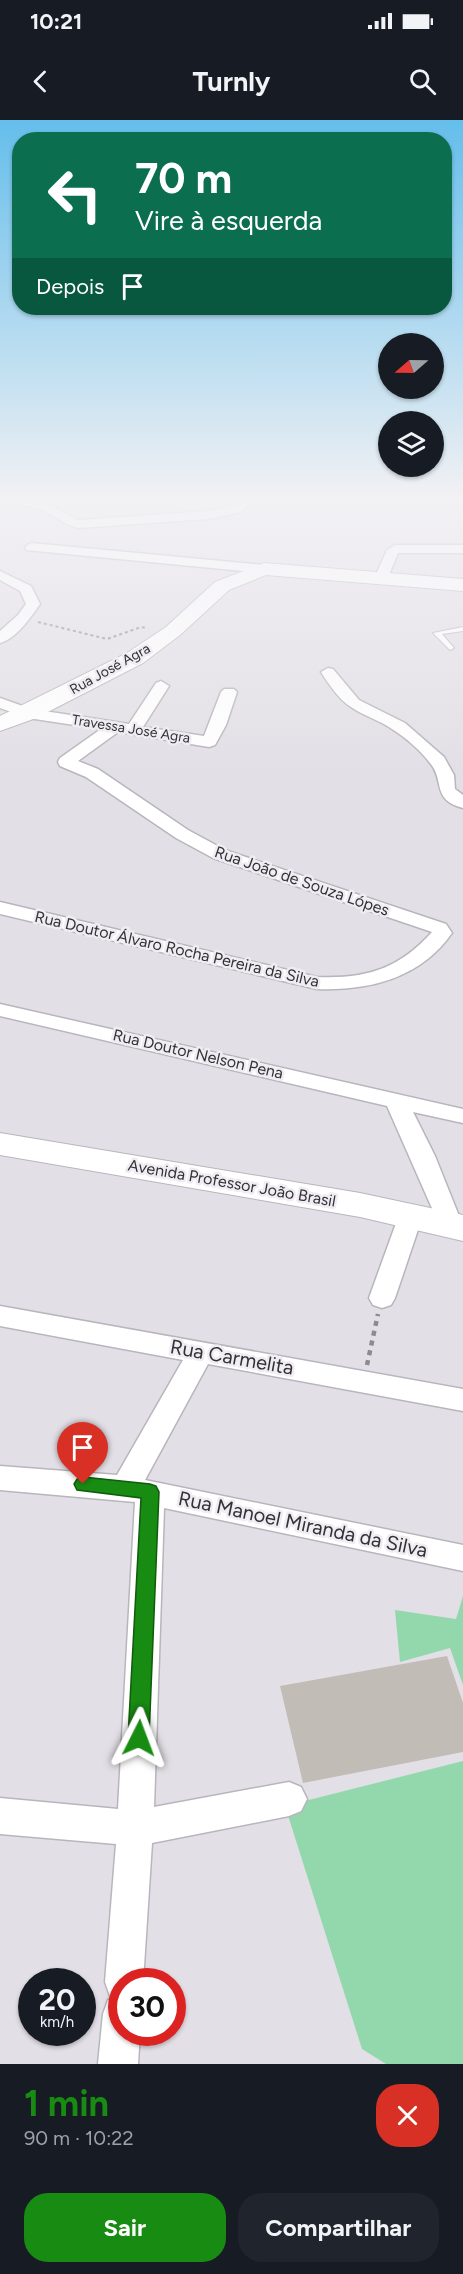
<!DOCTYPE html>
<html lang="pt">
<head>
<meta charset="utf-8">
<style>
  :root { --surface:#171b24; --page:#20242c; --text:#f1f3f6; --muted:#9ea1a6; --accent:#188c12 }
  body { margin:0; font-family:Figtree,sans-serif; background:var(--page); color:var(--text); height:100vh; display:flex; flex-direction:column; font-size:22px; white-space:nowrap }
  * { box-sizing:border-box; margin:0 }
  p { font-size:20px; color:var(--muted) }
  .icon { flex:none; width:33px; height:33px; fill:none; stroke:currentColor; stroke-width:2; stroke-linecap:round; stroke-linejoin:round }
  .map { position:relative; height:1944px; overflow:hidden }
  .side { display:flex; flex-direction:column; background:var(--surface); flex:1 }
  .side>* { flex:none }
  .banner { position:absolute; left:12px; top:12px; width:440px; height:183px; border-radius:24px; box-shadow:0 2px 4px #0004; background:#0b6e4f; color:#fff; overflow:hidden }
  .needle { width:39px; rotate:250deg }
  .tools { position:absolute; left:378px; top:213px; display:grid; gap:12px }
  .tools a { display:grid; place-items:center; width:66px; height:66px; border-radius:50%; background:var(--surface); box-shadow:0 2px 4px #0004; font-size:30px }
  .speed { position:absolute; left:18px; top:1848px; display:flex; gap:12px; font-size:30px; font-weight:700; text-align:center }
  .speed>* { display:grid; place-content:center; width:78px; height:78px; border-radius:50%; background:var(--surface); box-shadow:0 2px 4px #0004; line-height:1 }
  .speed small { font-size:15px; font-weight:400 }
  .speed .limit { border:9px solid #d22; background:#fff; color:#111 }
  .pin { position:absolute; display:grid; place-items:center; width:51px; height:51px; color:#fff; margin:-62px -26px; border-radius:50% 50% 50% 0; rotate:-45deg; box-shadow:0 0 6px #0007 }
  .pin .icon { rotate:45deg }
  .me { position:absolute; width:66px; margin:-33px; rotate:3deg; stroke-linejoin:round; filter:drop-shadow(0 0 4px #0008) }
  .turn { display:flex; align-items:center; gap:21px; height:126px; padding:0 24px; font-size:27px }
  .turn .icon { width:78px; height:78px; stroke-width:2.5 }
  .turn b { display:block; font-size:42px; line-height:51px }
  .then { display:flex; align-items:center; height:57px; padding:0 24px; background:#0003; gap:12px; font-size:22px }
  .round { display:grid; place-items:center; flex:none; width:63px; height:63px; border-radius:24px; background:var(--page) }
  .headline { display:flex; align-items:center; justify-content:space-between; height:102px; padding:0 24px }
  h1 { font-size:36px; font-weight:700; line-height:45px; color:var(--accent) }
  .action { display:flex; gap:12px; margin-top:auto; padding:12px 24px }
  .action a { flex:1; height:69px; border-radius:24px; background:var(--accent); color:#fff; font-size:24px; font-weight:700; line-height:69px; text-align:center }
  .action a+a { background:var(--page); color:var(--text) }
  .status { display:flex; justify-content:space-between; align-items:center; height:42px; padding:0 30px; background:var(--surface); direction:ltr }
  .status svg { height:16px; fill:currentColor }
  header { display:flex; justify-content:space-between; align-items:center; height:78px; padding:0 24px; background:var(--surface); font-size:27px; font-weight:700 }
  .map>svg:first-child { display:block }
  .green { fill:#93d8ac }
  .building { fill:#c1bcb5 }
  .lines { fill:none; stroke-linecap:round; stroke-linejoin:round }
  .lane-casing { stroke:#b9b5bc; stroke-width:2 }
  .street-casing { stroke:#b9b5bc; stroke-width:3 }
  .secondary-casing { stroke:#b9b5bc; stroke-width:2 }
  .path-far1 { stroke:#8e8b90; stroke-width:2; stroke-dasharray:3 3; stroke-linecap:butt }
  .path { stroke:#8e8b90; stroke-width:4.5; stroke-dasharray:5 5; stroke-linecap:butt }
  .lane { fill:#fff; fill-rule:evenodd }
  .street { fill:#fff; fill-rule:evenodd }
  .secondary { fill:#fff; fill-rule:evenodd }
  .route { fill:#188c12; stroke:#105b0c; stroke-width:1.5 }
  .labels { text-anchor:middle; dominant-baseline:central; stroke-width:5; stroke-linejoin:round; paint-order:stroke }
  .far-street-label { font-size:14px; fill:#333134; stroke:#f0ecf3 }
  .street-label { font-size:16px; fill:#333134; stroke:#f0ecf3 }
  .near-street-label { font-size:20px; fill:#333134; stroke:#f0ecf3 }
</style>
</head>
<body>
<div class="status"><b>10:21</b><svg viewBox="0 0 49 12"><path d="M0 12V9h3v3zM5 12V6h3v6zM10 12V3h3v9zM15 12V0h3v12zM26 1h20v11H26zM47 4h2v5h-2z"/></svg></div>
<header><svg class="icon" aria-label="back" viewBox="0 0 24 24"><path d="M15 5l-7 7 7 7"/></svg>Turnly<svg class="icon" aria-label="search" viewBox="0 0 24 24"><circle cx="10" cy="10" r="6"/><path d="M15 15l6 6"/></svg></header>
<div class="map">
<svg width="463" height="1944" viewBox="0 0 463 1944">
  <rect width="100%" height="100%" fill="#e3dfe6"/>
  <g class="green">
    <polygon points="463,1476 463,1565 450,1528 400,1542 395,1490 456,1499"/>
    <polygon points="463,1641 463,1944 386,1944 362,1929 285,1686"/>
  </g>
  <polygon class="building" points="447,1536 463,1583 463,1632 303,1663 280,1566"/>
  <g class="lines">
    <defs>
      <polygon id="lane" points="463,507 463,511 442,514 454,528 450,530 433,513"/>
      <g id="street">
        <path d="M0,379L43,381L78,400L209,391L233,386L242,379H256L241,392L209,399L78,408C62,404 49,391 33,387C23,384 8,386 0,379Z"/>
        <polygon points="31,423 264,445 271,449 264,453 26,430 25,427"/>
        <polygon points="395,425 463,425 463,433 398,433 386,462 376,462 374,459 387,430"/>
        <path d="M0,451L31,466L40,484C31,497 16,519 0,523V511L18,495L26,484L20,471L0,460Z"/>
        <path d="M328,548L333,549L359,580L405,603L444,637L454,655L455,669L463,675V688C431,680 445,660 430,643C421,631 405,617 392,609C379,600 364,596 351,587C339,580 328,563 321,552Z"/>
        <path d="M161,561L169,566L143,607L204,616L221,572L224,569H234L237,572L226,605L215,625L209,627L118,612L78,641L98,649L188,710L225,730L446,804L452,813C421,858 369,871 317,869L0,794V782L317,857C366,859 399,849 432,812L213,738L176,718L86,657L60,646L58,642L60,638L101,609L28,598L0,588V578L31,589L129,604L156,563Z"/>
        <polygon points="0,884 463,989 463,1003 413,992 435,1036 463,1106 460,1111 451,1114 442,1111 387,986 0,896"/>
        <polygon points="411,1086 420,1089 423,1095 395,1178 391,1185 382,1188 373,1185 369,1178 399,1095 402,1089"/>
        <polygon points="0,1186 463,1269 463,1291 208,1244 145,1360 463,1425 463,1451 164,1388 154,1687 289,1662 301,1667 307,1679 301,1691 289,1696 152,1723 143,1862 122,1862 122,1912 140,1912 138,1944 98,1944 103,1894 108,1880 115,1877 110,1876 105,1862 116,1724 0,1714 0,1678 118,1689 135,1382 0,1370 0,1346 117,1355 183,1240 0,1206"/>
      </g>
      <g id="secondary">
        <polygon points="264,443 463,459 463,471 266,455 229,470 180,515 143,543 36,598 0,611 0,596 127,533 166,507 215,462"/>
        <polygon points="0,1013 360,1073 463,1095 463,1121 360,1097 0,1035"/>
      </g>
    </defs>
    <use href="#lane" class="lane-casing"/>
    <use href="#street" class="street-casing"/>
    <use href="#secondary" class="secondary-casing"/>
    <polyline class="path-far1" points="38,502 107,519 141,507 147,508"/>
    <polyline class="path" points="367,1245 378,1194"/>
    <use href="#lane" class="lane"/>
    <use href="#street" class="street"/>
    <use href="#secondary" class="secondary"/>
  </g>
  <linearGradient id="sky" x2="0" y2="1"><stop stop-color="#64beeb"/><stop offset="0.58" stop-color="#f2f1f4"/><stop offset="1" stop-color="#f2f1f4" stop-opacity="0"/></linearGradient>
  <rect width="463" height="651" fill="url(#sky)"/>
  <polygon class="route" points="83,1357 150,1364 156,1366 159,1372 149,1618 146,1625 139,1628 131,1625 128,1618 141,1378 77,1370 74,1364 77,1359"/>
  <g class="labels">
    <g class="far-street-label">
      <text transform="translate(110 549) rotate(-29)">Rua José Agra</text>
      <text transform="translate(131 609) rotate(9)">Travessa José Agra</text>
    </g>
    <g class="street-label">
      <text transform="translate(302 761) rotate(19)">Rua João de Souza Lópes</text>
      <text transform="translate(177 829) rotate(13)">Rua Doutor Álvaro Rocha Pereira da Silva</text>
      <text transform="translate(198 934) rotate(13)">Rua Doutor Nelson Pena</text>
      <text transform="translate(232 1063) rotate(10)">Avenida Professor João Brasil</text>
    </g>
    <g class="near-street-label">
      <text transform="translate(232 1237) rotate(10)">Rua Carmelita</text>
      <text transform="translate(303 1404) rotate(12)">Rua Manoel Miranda da Silva</text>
    </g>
  </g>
</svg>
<div class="tools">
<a><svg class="needle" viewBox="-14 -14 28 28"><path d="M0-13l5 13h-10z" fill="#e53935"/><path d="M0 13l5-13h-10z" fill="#9ea1a6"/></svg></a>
<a><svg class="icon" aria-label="layers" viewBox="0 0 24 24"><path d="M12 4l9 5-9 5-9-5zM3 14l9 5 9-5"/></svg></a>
</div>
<div class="speed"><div>20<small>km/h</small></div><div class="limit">30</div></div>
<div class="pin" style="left:83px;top:1364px;background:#d93025"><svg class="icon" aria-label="arrive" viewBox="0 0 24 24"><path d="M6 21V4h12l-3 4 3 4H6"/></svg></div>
<svg class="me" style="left:139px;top:1618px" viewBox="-20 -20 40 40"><path d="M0-17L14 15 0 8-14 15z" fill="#188c12" stroke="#fff" stroke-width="4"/></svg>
<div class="banner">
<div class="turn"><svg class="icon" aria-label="left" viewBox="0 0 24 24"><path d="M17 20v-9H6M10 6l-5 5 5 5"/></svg><div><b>70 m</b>Vire à esquerda</div></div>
<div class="then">Depois<svg class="icon" aria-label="arrive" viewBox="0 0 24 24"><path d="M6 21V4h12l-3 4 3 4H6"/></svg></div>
</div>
</div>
<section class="side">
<div class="headline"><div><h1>1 min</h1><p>90 m · 10:22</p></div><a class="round" style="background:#d93025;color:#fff"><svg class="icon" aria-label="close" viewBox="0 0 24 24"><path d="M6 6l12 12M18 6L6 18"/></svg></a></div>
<div class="action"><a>Sair</a><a>Compartilhar</a></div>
</section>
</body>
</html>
